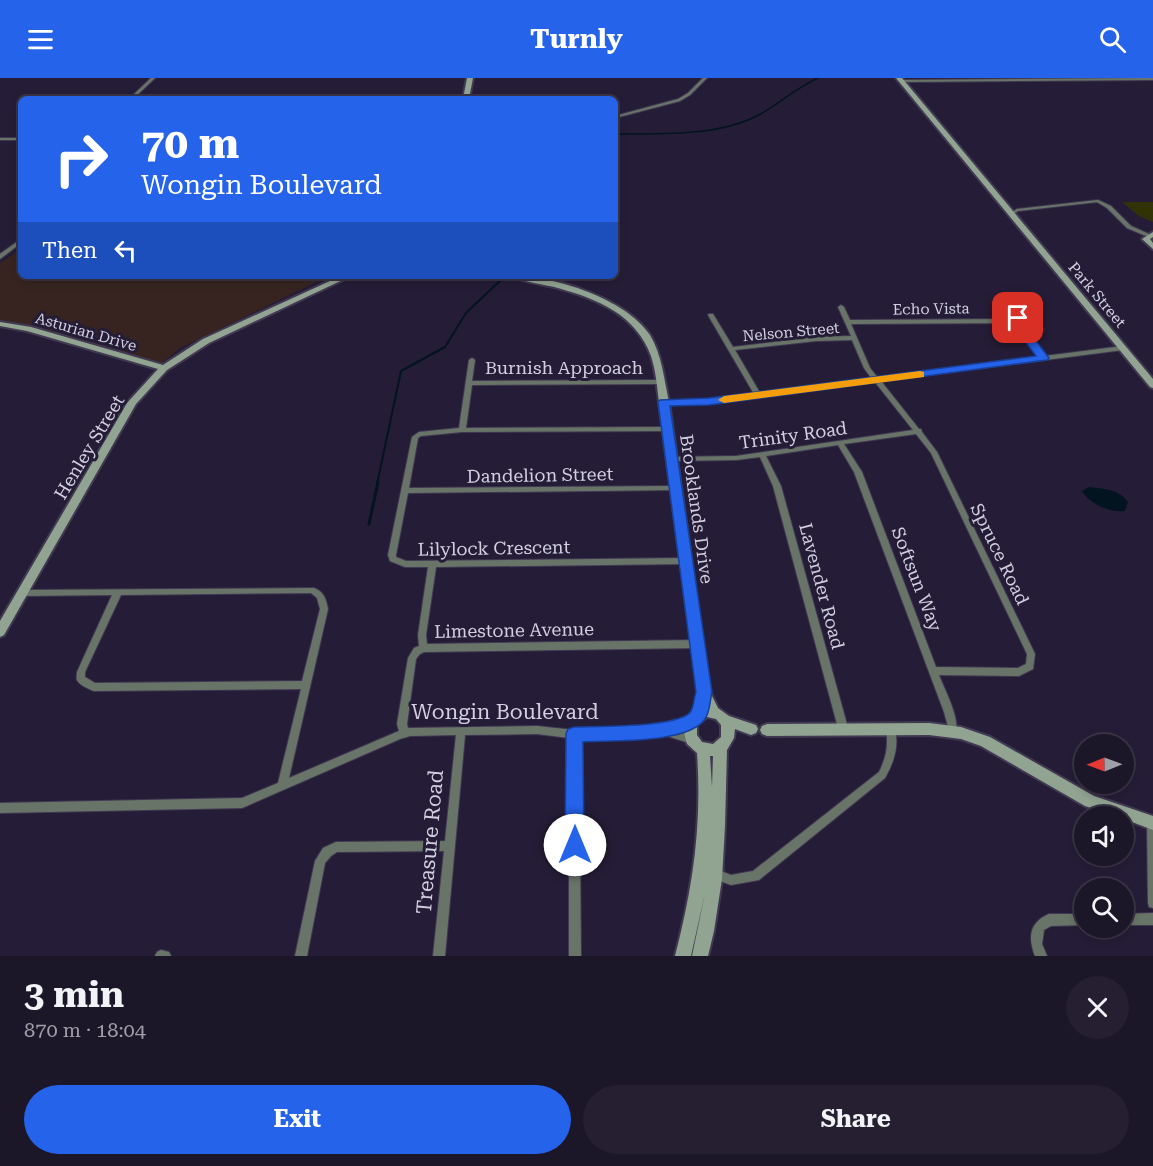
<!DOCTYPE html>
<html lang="en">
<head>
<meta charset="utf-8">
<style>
  :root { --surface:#1c1629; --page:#251f31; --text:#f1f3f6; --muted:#a09fa8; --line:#3a3546; --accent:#2563eb }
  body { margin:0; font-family:"Roboto Serif",serif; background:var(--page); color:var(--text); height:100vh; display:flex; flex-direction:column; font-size:22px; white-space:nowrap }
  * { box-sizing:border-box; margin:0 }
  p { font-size:20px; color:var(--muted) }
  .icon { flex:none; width:33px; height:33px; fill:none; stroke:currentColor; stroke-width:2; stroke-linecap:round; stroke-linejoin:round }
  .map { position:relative; height:878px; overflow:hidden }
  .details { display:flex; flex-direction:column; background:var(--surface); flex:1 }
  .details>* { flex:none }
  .banner { position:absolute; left:18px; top:18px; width:600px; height:183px; border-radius:9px; box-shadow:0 3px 9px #0003,0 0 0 2px var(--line); background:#2563eb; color:#fff; overflow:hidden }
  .needle { width:39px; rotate:269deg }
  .buttons { position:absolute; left:1074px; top:656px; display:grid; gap:12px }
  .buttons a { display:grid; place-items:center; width:60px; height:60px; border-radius:50%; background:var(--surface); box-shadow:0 3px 9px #0003,0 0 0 2px var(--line); font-size:30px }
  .pin { position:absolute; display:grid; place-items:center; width:51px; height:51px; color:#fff; margin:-26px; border-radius:12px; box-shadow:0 3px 9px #0006 }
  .me { position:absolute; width:66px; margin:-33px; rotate:0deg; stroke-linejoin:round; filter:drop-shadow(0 0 4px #0008) }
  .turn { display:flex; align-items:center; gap:21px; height:126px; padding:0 24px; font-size:27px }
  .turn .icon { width:78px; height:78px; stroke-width:2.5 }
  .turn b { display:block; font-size:42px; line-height:51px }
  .then { display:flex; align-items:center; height:57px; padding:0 24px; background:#0003; gap:12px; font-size:22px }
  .round { display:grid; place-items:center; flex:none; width:63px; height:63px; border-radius:32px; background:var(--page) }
  .overview { display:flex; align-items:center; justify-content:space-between; height:102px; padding:0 24px }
  h1 { font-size:36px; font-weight:700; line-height:45px }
  .primary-button { display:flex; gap:12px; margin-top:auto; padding:12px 24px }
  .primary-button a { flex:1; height:69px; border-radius:36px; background:var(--accent); color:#fff; font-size:24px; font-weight:700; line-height:69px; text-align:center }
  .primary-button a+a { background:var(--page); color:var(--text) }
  header { display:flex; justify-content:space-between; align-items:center; height:78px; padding:0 24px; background:var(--accent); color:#fff; font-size:27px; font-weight:700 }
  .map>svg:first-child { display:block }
  .education { fill:#372421 }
  .green { fill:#313206 }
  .water { fill:#021420 }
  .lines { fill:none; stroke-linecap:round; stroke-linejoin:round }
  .stream-far2 { stroke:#021420; stroke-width:1.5 }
  .stream-far1 { stroke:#021420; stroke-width:2 }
  .stream { stroke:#021420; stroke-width:3 }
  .street-casing { stroke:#413952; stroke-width:2 }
  .secondary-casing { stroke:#413952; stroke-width:4 }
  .street { fill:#697469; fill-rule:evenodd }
  .secondary { fill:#91a391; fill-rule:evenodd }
  .route { fill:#2563eb; stroke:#184099; stroke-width:1.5 }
  .slow { fill:#f59e0b }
  .labels { text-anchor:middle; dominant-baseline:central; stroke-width:6; stroke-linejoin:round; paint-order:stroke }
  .far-street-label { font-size:15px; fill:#d2cfe0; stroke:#251d37 }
  .street-label { font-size:18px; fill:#d2cfe0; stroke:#251d37 }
  .near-street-label { font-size:21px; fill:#d2cfe0; stroke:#251d37 }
</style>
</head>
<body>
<header><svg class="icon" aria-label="menu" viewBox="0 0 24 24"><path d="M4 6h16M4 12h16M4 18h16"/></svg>Turnly<svg class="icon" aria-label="search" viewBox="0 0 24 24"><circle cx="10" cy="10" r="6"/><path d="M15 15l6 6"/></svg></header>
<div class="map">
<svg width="1153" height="878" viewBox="0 0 1153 878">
  <rect width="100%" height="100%" fill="#251d37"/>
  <polygon class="education" points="21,171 21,198 329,198 180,270 158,288 0,246 0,185"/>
  <polygon class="green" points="1122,124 1153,124 1153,144 1139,138"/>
  <path class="water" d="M1089,409C1104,411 1119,411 1128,424L1125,433C1111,435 1089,426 1082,413Z"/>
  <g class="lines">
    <path class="stream-far2" d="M615,56C661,56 723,59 764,34C782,23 798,9 818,0"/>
    <polyline class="stream-far1" points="377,406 401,293 445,269 466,235 505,198"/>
    <polyline class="stream" points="369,446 378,404"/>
    <defs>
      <g id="street">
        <polygon points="151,0 155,0 133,21 129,21"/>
        <polygon points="703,0 707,0 690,17 680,23 615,40 615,38 678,21 688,15"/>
        <polygon points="1141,0 1153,0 1153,2 902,4 900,3 902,2"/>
        <rect x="0" y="60" width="21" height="2"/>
        <polygon points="1098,122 1111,128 1131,148 1151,157 1146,158 1127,150 1107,130 1097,124 1018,133 1013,136 1011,135 1017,131"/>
        <polygon points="21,161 21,165 0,181 0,176"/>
        <path d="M841,227L844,229L850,242L1013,241L1015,240L1009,231L1012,229L1014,230L1021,240L1017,244L1045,278L1123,268L1126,270L1123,272L881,303L919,351H921L922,354L937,374L1035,576L1033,591L1019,598L939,597C945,613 960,640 956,656L953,657L950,656L944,634L854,394L838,367L766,378L781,408L848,650L846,653L843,654L840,653L838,650L773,408L760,379L736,382L671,383L668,381L671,379L736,378L913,352L875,304L709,326H664L661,324L664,322H709L754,316L708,237L709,236H713L733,269L816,259L851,258L838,229ZM1011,245L1039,279L878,300L870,290L851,246ZM852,262L864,290L872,301L760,315L735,272L816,263ZM916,356L931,375L1027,576L1026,586L1018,590L936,589L862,394L844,366Z"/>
        <path d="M472,280L475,282L472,303L660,302L663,304L660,306L472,307L466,350L666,349L669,351L666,353L462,354L421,358L418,360L409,410L675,408L679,410L675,412L408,415L396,477V479L406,483L685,480L688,481L689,483L688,485L685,486L436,489L426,557L427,566L697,562L700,564L701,566L700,568L697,570L424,574L420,576L416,581L407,646L408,650L537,648L574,652L664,649L690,640L693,641L695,644L693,647L676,653L695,659L697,662L695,665L692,666L664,657L579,660L581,878H569V660L537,656L465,657L445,878H433L444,773L337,774L331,778L325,785L307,878H295L315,783L323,770L336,764L445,763L456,657L410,658L400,661L242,730L0,735V725L242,720L278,705L301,611L94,613C89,611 79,607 77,602C76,601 77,596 77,594L112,517L22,518L19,517L18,515L19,513L22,512L314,510C324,514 326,521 328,531L289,700L399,653L397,646L408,580L414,570L419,568L418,557L428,489H405L390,483L388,477L412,359L419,354L459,350L469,282ZM311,515L317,520L320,531L302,603L95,605L85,599V594L121,517Z"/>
        <path d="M891,648L894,649C900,667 894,684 885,700L759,802L731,807L709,799L708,795L709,791L713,790L731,797L753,793L879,694C884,684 887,675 887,664C887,659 886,654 888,649Z"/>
        <polygon points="1152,740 1153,740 1153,830 1149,829 1148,825 1147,745 1148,742"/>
        <polygon points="1153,835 1153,847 1124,847 1124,836"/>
        <path d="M1049,836H1084V847L1051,848L1044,852L1042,866L1047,878H1035C1028,859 1029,845 1049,836Z"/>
        <polygon points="161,872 169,874 171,878 155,878 157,874"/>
      </g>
      <g id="secondary">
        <polygon points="467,0 473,0 469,21 463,21"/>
        <polygon points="896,0 902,0 1153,301 1153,310 1150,309"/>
        <polygon points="1153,154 1153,159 1150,161 1153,165 1153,171 1142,161"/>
        <polygon points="341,198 351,198 209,265 167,292 136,326 4,557 0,559 0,543 127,325 158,291 27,253 0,248 0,244 31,249 163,287 203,261"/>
        <path d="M513,198C555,198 626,221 650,257C662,277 664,301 669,324L710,614L718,630L729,638L756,647L758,651L756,655L751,657L735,651L734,660L727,672L725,748L722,801L714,853L708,878H692L705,815L691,878H675C693,808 702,748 697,675L687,666L683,651L691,635L704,629L698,614L659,324C657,309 656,293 651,278C636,237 598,221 558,210C544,206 525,205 513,198ZM707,639L716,641L721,647V659L713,666L702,664L697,657V646ZM710,678H713L712,709Z"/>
        <polygon points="929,645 961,649 990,659 1094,718 1153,738 1153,752 1124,741 1124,738 1114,738 1085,728 981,668 961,661 929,657 767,658 762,656 760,652 762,648 767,646"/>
      </g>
    </defs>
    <use href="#street" class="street-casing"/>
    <use href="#secondary" class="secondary-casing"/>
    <use href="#street" class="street"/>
    <use href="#secondary" class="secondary"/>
  </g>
  <path class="route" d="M1018,237L1023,240L1021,243L1049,280L1047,282L709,327L670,328L712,614C710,622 710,634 705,641C688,666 611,662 583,664L584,767L581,774L575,777L568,774L565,767L566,656L568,651L574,649C595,648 681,650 691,633C694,628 694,619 696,614L658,324L660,322L709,320L1036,278L1010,243Z"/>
  <polygon class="slow" points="920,293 924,294 924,299 724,325 718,322 724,318"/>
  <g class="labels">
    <g class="far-street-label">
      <text transform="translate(1097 217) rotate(50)">Park Street</text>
      <text transform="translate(931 231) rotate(-1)">Echo Vista</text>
      <text transform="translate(86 254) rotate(16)">Asturian Drive</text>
      <text transform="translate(791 254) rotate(-5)">Nelson Street</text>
    </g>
    <g class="street-label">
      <text x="564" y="289">Burnish Approach</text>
      <text transform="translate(793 357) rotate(-8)">Trinity Road</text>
      <text transform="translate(89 369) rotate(-59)">Henley Street</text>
      <text transform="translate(540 397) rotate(-1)">Dandelion Street</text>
      <text transform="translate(697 431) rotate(82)">Brooklands Drive</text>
      <text transform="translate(494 470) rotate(-1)">Lilylock Crescent</text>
      <text transform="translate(1000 476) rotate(64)">Spruce Road</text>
      <text transform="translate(917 501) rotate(69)">Softsun Way</text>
      <text transform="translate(822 508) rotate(75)">Lavender Road</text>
      <text transform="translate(514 552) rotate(-1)">Limestone Avenue</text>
    </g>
    <g class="near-street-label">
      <text x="505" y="634">Wongin Boulevard</text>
      <text transform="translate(430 764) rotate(-85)">Treasure Road</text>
    </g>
  </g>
</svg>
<div class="buttons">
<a><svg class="needle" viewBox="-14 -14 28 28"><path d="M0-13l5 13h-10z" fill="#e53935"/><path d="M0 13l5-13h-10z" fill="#a09fa8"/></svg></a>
<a><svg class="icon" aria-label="sound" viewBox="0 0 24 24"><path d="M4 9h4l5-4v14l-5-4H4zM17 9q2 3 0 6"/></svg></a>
<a><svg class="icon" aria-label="search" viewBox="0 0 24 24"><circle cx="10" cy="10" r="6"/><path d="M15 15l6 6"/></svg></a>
</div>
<div class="pin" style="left:1018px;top:240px;background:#d93025"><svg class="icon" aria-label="arrive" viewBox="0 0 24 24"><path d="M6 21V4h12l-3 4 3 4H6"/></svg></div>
<svg class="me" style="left:575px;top:767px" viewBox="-20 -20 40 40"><circle r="19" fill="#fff"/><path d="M0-13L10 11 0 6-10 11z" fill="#2563eb"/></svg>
<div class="banner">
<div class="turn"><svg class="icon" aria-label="right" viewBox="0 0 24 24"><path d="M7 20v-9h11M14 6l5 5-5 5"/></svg><div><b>70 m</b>Wongin Boulevard</div></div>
<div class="then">Then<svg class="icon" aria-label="left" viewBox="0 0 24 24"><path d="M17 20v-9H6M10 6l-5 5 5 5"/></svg></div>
</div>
</div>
<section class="details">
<div class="overview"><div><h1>3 min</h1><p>870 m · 18:04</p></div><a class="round"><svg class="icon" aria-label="close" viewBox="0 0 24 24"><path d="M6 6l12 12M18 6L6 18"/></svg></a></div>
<div class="primary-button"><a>Exit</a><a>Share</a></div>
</section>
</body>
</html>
